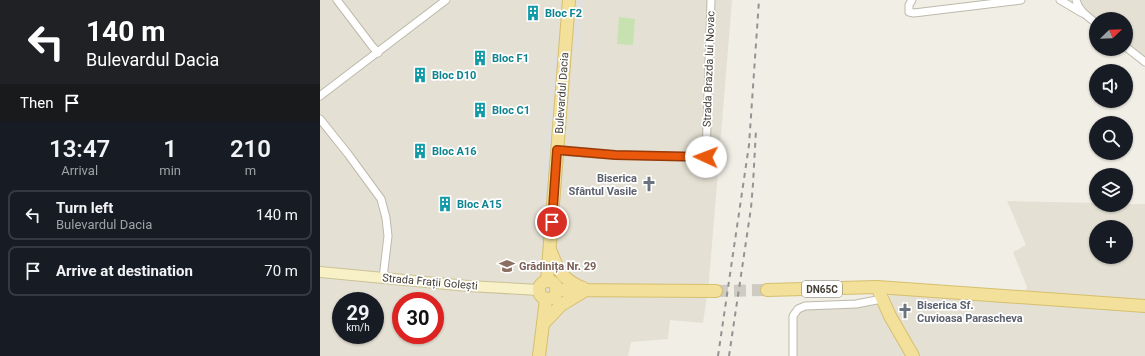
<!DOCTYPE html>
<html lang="en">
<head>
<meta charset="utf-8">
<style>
  :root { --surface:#171b24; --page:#20242c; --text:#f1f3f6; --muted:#9ea1a6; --line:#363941 }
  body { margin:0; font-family:Roboto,sans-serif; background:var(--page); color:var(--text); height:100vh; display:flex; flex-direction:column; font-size:15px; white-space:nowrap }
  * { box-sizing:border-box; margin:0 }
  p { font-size:13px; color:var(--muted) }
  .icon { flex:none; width:22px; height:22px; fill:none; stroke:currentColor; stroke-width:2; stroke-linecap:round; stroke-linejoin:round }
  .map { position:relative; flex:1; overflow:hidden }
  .details { display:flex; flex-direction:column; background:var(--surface); width:320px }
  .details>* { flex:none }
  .banner { background:#202124; color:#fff; overflow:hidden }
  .needle { width:26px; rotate:67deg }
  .fabs { position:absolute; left:769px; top:12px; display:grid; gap:8px }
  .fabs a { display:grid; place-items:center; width:44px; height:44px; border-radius:50%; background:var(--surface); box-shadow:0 1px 3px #0004; font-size:20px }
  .speed { position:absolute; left:12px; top:292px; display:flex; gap:8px; font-size:20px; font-weight:700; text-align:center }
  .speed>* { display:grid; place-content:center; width:52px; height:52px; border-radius:50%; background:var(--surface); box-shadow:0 1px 3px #0004; line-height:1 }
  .speed small { font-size:10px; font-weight:400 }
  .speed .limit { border:6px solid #d22; background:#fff; color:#111 }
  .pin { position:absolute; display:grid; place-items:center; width:34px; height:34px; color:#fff; margin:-17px; border:2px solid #fff; border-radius:50%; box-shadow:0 1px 4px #0007 }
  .me { position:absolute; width:44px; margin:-22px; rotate:272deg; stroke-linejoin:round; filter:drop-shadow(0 0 3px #0008) }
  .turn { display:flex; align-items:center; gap:14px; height:84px; padding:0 20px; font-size:18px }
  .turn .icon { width:52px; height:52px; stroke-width:2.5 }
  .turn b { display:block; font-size:28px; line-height:34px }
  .then { display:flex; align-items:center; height:38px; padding:0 20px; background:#0003; gap:8px; font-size:15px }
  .eta { display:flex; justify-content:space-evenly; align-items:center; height:68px; text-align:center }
  .eta b { font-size:24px; font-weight:600; line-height:28px }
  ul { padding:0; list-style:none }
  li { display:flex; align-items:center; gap:12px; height:50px; margin:0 8px 6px; padding:0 12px; border:2px solid var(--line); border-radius:8px }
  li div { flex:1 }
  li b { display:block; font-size:15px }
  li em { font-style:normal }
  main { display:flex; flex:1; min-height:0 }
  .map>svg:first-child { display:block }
  .residential { fill:#e4e0d3; fill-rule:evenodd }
  .green { fill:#c7e1b1 }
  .parking { fill:#e1e0dc }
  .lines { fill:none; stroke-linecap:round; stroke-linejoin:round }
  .primary-tunnel { stroke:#cdcbc2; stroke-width:12; stroke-dasharray:12 6; stroke-linecap:butt }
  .minor-casing { stroke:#bdb9ab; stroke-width:9 }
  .secondary-casing { stroke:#cbc298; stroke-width:12 }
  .primary-casing { stroke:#d6bf6d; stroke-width:14 }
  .minor { stroke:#fff; stroke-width:7 }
  .secondary { stroke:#f8f0c7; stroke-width:10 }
  .primary { stroke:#f3e19b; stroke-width:12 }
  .rail { stroke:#939393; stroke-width:2; stroke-dasharray:5 5; stroke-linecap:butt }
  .route-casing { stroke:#983908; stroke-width:10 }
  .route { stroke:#ea580c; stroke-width:7 }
  .labels { text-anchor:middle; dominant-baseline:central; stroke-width:3.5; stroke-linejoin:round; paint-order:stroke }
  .shield { fill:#fff; stroke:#7b7872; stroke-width:1 }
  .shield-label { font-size:10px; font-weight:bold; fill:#423e35 }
  .culture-label { font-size:11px; font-weight:bold; fill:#0d838f; stroke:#fff; text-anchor:start }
  .street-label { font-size:11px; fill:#423e35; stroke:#fff }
  .worship-label { font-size:11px; font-weight:bold; fill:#5b616d; stroke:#fff; text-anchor:end }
  .education-label { font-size:11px; font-weight:bold; fill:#785e54; stroke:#fff; text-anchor:start }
</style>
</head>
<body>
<main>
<section class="details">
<div class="banner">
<div class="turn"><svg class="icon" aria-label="left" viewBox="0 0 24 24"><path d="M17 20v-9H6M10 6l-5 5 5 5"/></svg><div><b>140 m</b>Bulevardul Dacia</div></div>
<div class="then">Then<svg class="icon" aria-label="arrive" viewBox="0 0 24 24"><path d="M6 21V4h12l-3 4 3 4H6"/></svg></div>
</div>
<div class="eta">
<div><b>13:47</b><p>Arrival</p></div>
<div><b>1</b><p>min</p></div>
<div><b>210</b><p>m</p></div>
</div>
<ul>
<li><svg class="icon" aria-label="left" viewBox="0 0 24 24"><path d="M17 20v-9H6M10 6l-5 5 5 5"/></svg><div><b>Turn left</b><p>Bulevardul Dacia</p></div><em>140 m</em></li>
<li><svg class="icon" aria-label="arrive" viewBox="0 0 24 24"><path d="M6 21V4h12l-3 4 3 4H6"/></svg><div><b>Arrive at destination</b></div><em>70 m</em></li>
</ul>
</section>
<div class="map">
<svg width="825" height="356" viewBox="0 0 825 356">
  <rect width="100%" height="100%" fill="#f0eee5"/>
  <g class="residential">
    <path d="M0,0H412L389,281L383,323L350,320L348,339L311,342L308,356H0ZM21,301H55V335H21ZM81,301H115V335H81Z"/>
    <polygon points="756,0 825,0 825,64 806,49 806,19 776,19 776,27 756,12"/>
    <path d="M687,201L776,203V205L825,204V356H470L471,310L560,302L573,294L702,303L707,287L693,252L706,245ZM776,227H806V257H776Z"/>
  </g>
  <polygon class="green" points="299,17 315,19 313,45 297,44"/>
  <g class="parking">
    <polygon points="258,0 264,0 260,48 254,48"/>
    <polygon points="233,53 239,54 225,221 220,221"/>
  </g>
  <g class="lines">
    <polyline class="primary-tunnel" points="396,291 447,290"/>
    <defs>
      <g id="minor">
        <polyline points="17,0 52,46 58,53"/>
        <polyline points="592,0 589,5 589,12 594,13 701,0"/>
        <polyline points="740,0 762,13"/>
        <path d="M756,0C758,10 768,17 776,23"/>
        <polyline points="806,47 825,62"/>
        <polyline points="0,96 126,0"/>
        <polyline points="0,119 28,154 61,199 66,218 68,236 63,278"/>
        <polyline points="237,151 295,155 386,157 391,0"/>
        <polyline points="473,356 473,316 478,309 485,306 536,304 562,299"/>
      </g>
      <polyline id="secondary" points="0,272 148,286 219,290"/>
      <g id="primary">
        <path d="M231,252C238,271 244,281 263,288"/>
        <polyline points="227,281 249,0"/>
        <circle cx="228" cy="290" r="9"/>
        <polyline points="557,287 570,316 593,356"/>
        <polyline points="236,290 396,291"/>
        <polyline points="447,290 557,287 825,306"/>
        <polyline points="223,324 241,305 264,291"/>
        <polyline points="219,356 226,299"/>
      </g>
    </defs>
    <use href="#minor" class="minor-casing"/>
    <use href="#secondary" class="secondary-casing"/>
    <use href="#primary" class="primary-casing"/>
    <use href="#minor" class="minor"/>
    <use href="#secondary" class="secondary"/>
    <use href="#primary" class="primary"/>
    <g class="rail">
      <polyline points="398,356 429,145 439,0"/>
      <polyline points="409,356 431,208 433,184 436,130"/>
    </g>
  </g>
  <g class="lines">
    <defs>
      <polyline id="route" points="232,222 237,150 295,155 386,157"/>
    </defs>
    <use href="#route" class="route-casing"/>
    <use href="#route" class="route"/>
  </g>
  <defs>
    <symbol id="building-bare" viewBox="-9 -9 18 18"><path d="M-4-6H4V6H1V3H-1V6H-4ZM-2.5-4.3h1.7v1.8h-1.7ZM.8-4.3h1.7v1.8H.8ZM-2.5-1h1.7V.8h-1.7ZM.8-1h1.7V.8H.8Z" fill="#0f9aa8" stroke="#fff" stroke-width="2.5" paint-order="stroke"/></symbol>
    <symbol id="church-bare" viewBox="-9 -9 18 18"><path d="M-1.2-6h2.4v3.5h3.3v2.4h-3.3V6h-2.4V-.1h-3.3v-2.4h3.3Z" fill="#6b7280" stroke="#fff" stroke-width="2.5" paint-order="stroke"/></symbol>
    <symbol id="school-bare" viewBox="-9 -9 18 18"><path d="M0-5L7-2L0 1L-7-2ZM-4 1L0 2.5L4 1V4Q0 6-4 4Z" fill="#8d6e63" stroke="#fff" stroke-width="2.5" paint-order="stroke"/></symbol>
  </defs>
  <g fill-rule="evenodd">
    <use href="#building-bare" x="202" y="2" width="22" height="22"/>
    <use href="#building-bare" x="149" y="47" width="22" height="22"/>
    <use href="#building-bare" x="89" y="64" width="22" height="22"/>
    <use href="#building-bare" x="149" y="99" width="22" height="22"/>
    <use href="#building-bare" x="89" y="140" width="22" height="22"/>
    <use href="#church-bare" x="318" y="173" width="22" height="22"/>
    <use href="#building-bare" x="114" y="193" width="22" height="22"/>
    <use href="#school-bare" x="176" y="255" width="22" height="22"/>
    <use href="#church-bare" x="574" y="300" width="22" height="22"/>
  </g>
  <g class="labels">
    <rect class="shield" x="482" y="281" width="40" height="16" rx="3"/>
    <g class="shield-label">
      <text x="502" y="289">DN65C</text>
    </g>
    <g class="culture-label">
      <text x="225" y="13">Bloc F2</text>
      <text x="172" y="58">Bloc F1</text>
      <text x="112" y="75">Bloc D10</text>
      <text x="172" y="110">Bloc C1</text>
      <text x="112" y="151">Bloc A16</text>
      <text x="137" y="204">Bloc A15</text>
    </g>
    <g class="street-label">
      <text transform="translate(389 69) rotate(-88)">Strada Brazda lui Novac</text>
      <text transform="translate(242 93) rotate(-86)">Bulevardul Dacia</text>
      <text transform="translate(110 282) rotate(5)">Strada Frații Golești</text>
    </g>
    <g class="worship-label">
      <text x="317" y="178">Biserica<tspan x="317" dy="13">Sfântul Vasile</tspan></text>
      <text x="597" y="305" text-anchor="start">Biserica Sf.<tspan x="597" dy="13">Cuvioasa Parascheva</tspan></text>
    </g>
    <g class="education-label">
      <text x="199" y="266">Grădinița Nr. 29</text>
    </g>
  </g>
</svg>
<div class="fabs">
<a><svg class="needle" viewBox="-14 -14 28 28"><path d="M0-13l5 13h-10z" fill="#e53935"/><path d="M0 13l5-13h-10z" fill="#9ea1a6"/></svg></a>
<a><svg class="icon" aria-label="sound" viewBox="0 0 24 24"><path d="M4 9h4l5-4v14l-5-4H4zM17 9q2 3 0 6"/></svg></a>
<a><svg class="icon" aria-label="search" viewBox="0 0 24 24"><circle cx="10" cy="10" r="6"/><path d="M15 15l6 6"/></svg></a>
<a><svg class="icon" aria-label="layers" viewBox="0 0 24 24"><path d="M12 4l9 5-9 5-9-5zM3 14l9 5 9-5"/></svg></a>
<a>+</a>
</div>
<div class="speed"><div>29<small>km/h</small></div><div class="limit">30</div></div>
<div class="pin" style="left:232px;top:222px;background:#d93025"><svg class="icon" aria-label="arrive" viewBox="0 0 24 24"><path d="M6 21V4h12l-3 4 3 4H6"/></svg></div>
<svg class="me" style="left:386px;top:157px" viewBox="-20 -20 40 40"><circle r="19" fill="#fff"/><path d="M0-13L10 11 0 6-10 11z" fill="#ea580c"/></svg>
</div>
</main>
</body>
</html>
